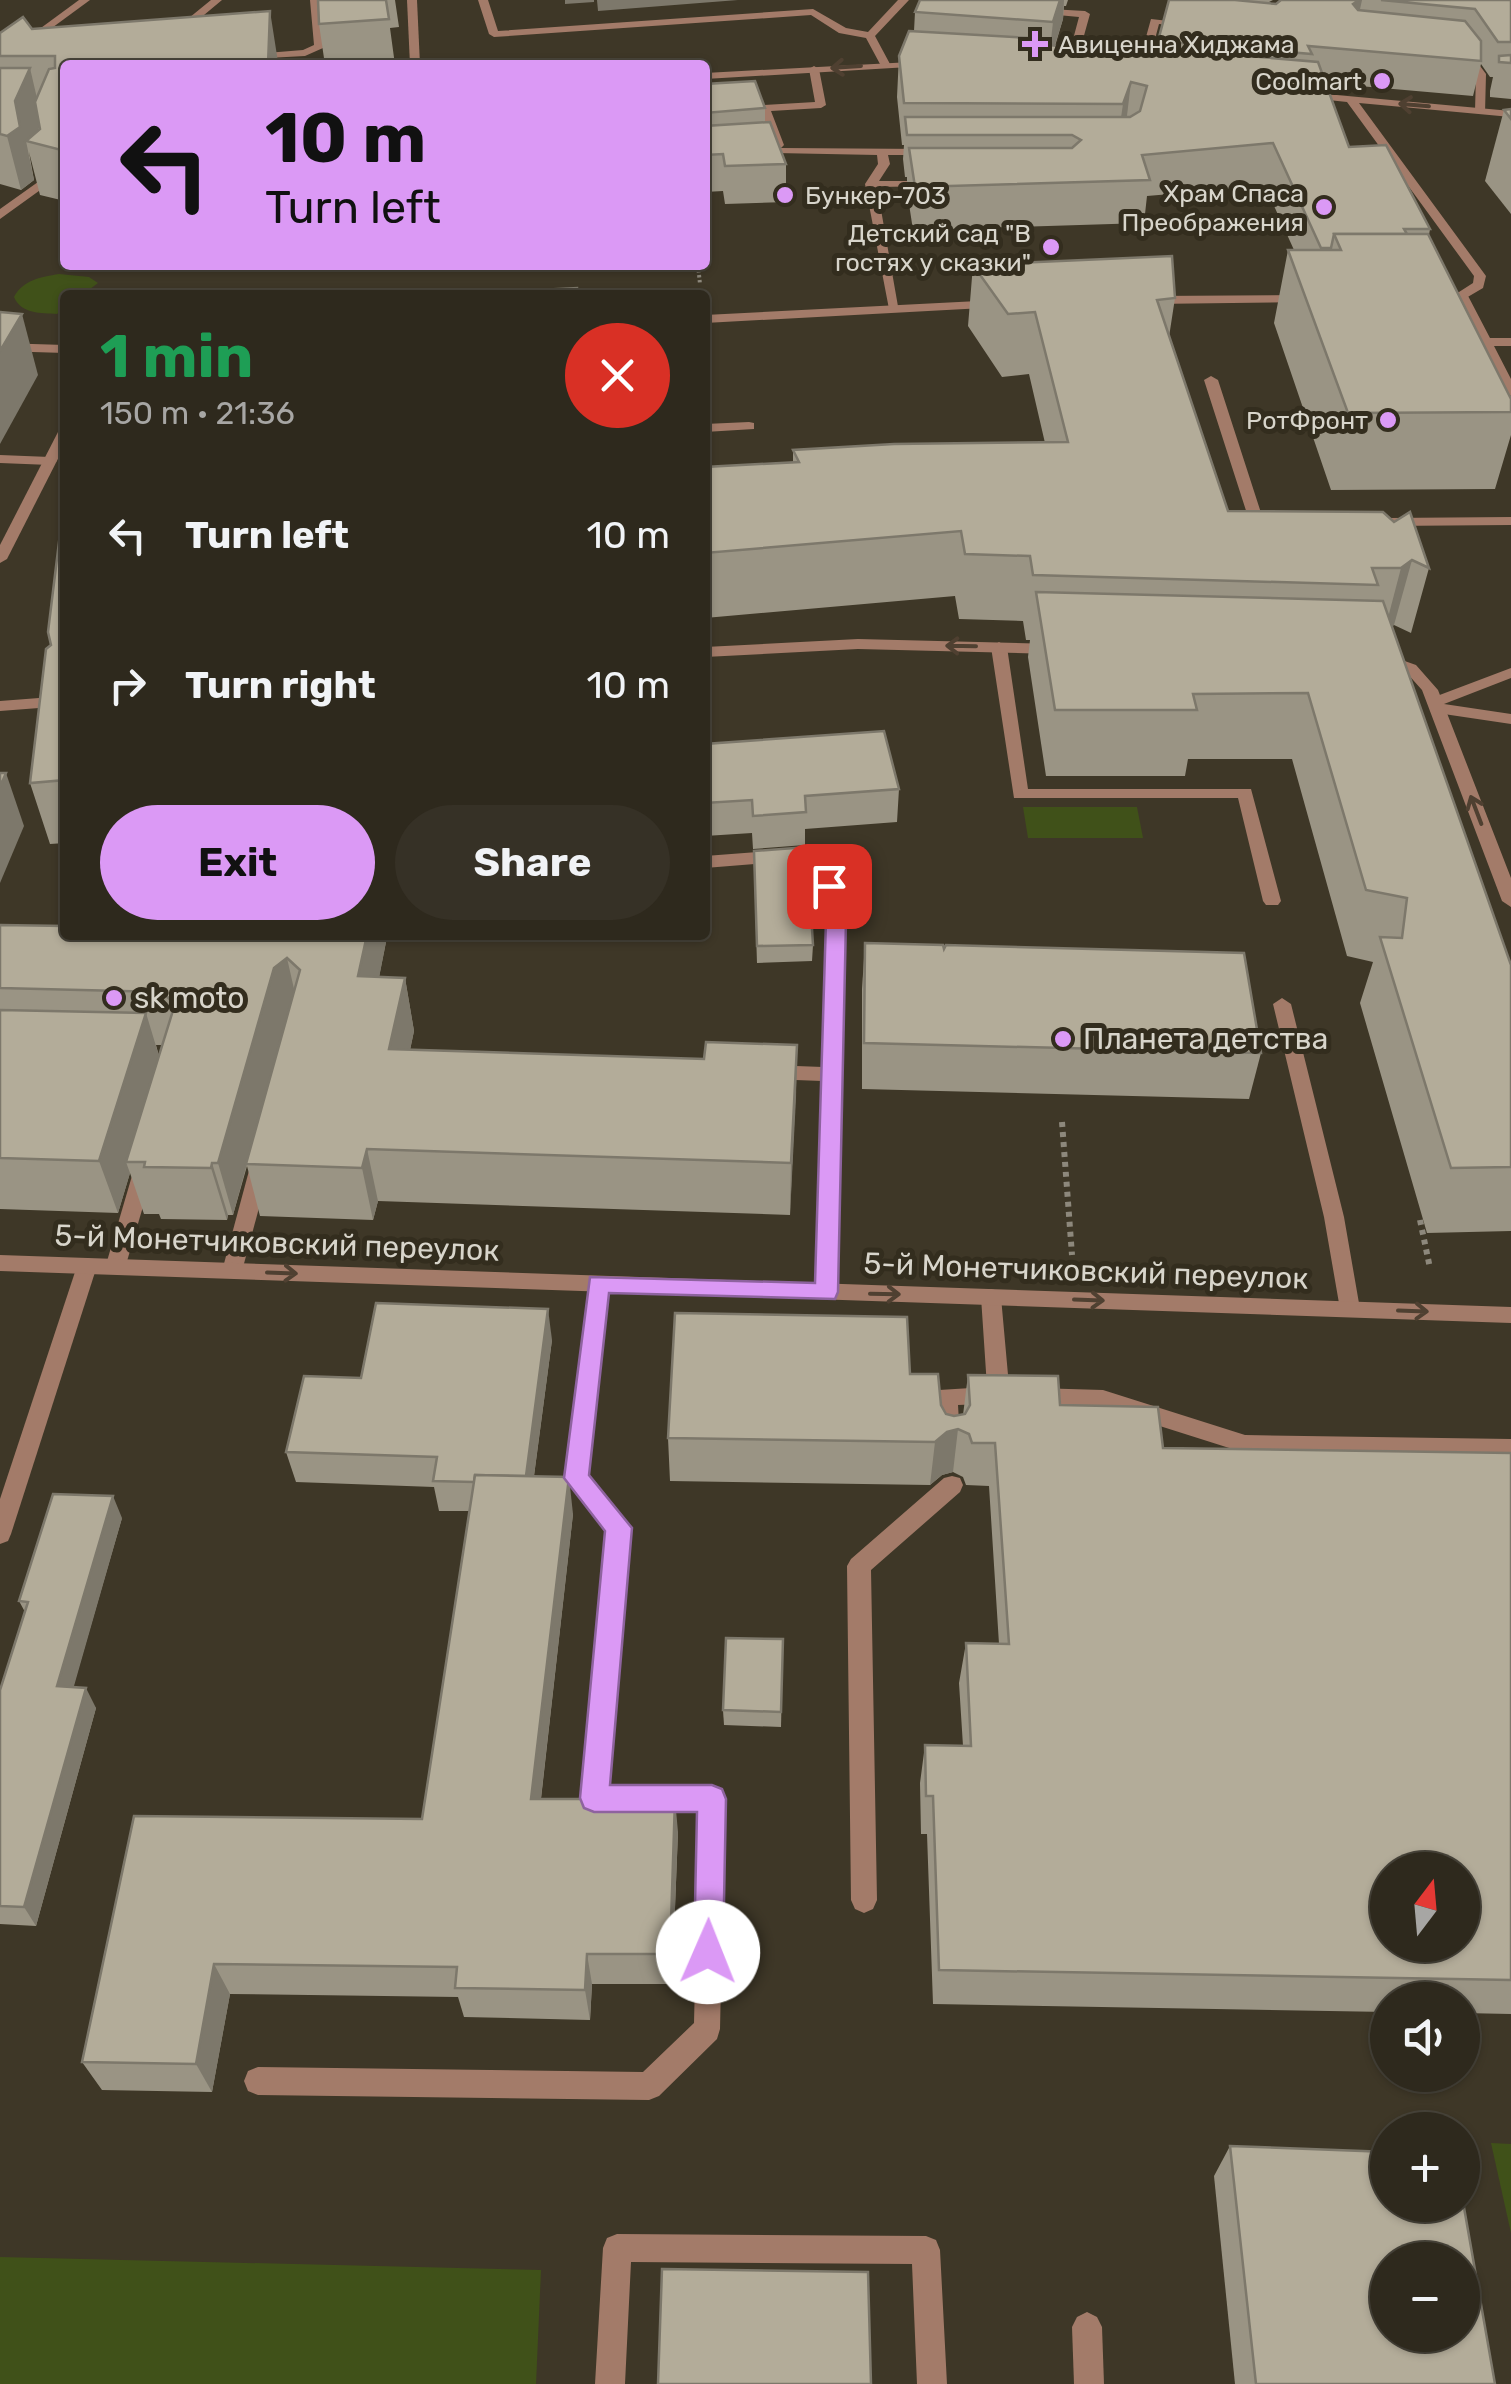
<!DOCTYPE html>
<html lang="en">
<head>
<meta charset="utf-8">
<style>
  :root { --surface:#2e291d; --page:#363126; --text:#f1f3f6; --muted:#a7a6a4; --line:#49453b; --accent:#db99f5 }
  body { margin:0; font-family:Rubik,sans-serif; background:var(--page); color:var(--text); height:100vh; display:flex; flex-direction:column; font-size:38px; white-space:nowrap }
  * { box-sizing:border-box; margin:0 }
  p { font-size:32px; color:var(--muted) }
  .icon { flex:none; width:55px; height:55px; fill:none; stroke:currentColor; stroke-width:2; stroke-linecap:round; stroke-linejoin:round }
  .map { position:relative; flex:1; overflow:hidden }
  .drawer { position:absolute; left:60px; top:290px; width:650px; height:650px; display:flex; flex-direction:column; background:var(--surface); border-radius:10px; box-shadow:0 2px 8px #0004,0 0 0 2px var(--line) }
  .drawer>* { flex:none }
  .guide { position:absolute; left:60px; top:60px; width:650px; height:210px; border-radius:10px; box-shadow:0 2px 8px #0004,0 0 0 2px var(--line); background:#db99f5; color:#111; overflow:hidden }
  .needle { width:65px; rotate:16deg }
  .tools { position:absolute; left:1370px; top:1852px; display:grid; gap:20px }
  .tools a { display:grid; place-items:center; width:110px; height:110px; border-radius:50%; background:var(--surface); box-shadow:0 2px 8px #0004,0 0 0 2px var(--line); font-size:50px }
  .pin { position:absolute; display:grid; place-items:center; width:85px; height:85px; color:#fff; margin:-42px; border-radius:20px; box-shadow:0 5px 15px #0006 }
  .me { position:absolute; width:110px; margin:-55px; rotate:1deg; stroke-linejoin:round; filter:drop-shadow(0 0 8px #0008) }
  .turn { display:flex; align-items:center; gap:35px; height:210px; padding:0 40px; font-size:45px }
  .turn .icon { width:130px; height:130px; stroke-width:2.5 }
  .turn b { display:block; font-size:70px; line-height:85px }
  .round { display:grid; place-items:center; flex:none; width:105px; height:105px; border-radius:52px; background:var(--page) }
  .headline { display:flex; align-items:center; justify-content:space-between; height:170px; padding:0 40px }
  h1 { font-size:60px; font-weight:700; line-height:75px; color:#1e9e55 }
  .button { display:flex; gap:20px; margin-top:auto; padding:20px 40px }
  .button a { flex:1; height:115px; border-radius:60px; background:var(--accent); color:#111; font-size:40px; font-weight:700; line-height:115px; text-align:center }
  .button a+a { background:var(--page); color:var(--text) }
  ul { padding:0; list-style:none }
  li { display:flex; align-items:center; gap:30px; height:150px; padding:0 40px }
  li div { flex:1 }
  li b { display:block; font-size:38px }
  li em { font-style:normal }
  .map>svg:first-child { display:block }
  .green { fill:#405119 }
  .lines { fill:none; stroke-linecap:round; stroke-linejoin:round }
  .path-far1 { stroke:#8d887c; stroke-width:4; stroke-dasharray:2.5 2.5; stroke-linecap:butt }
  .path { stroke:#8d887c; stroke-width:6; stroke-dasharray:5 5; stroke-linecap:butt }
  .service { fill:#a37b69; fill-rule:evenodd }
  .minor { fill:#a37b69; fill-rule:evenodd }
  .tertiary { fill:#a37b69; fill-rule:evenodd }
  .wall { fill:#9a9484; fill-rule:evenodd }
  .shaded-wall { fill:#7d786b }
  .building { fill:#b3ac99; stroke:#7d786b; stroke-width:2.5; fill-rule:evenodd }
  .oneway { stroke:#4f4031 }
  .route { fill:#db99f5; stroke:#8e639f; stroke-width:2.5 }
  .poi-dot { fill:#db99f5; stroke:#332d1e; stroke-width:4 }
  .labels { text-anchor:middle; dominant-baseline:central; stroke-width:10; stroke-linejoin:round; paint-order:stroke }
  .far-poi-label { font-size:25px; fill:#d8d5cb; stroke:#332d1e; text-anchor:end }
  .poi-label { font-size:30px; fill:#d8d5cb; stroke:#332d1e; text-anchor:start }
  .street-label { font-size:30px; fill:#d8d5cb; stroke:#332d1e }
</style>
</head>
<body>
<div class="map">
<svg width="1511" height="2384" viewBox="0 0 1511 2384">
  <rect width="100%" height="100%" fill="#3e3727"/>
  <g class="green">
    <path d="M59,274L89,277L98,283L82,295H65V307L57,314C41,313 21,314 14,297C23,280 41,277 59,274Z"/>
    <polygon points="1023,807 1137,807 1143,838 1028,838"/>
    <polygon points="1491,2143 1511,2144 1511,2233"/>
    <polygon points="0,2257 541,2270 536,2384 0,2384"/>
  </g>
  <g class="lines">
    <polyline class="path-far1" points="698,265 700,284"/>
    <g class="path">
      <polyline points="1062,1122 1072,1255"/>
      <polyline points="1420,1220 1430,1268"/>
    </g>
    <g class="service">
      <polygon points="211,0 222,0 168,45 181,65 171,65 157,44"/>
      <polygon points="310,0 320,0 323,48 305,56 249,59 249,55 253,54 303,50 314,45"/>
      <polygon points="407,0 417,0 420,65 410,65"/>
      <polygon points="478,0 488,0 498,31 813,9 846,28 868,32 898,0 909,0 875,36 890,64 885,67 880,64 866,38 839,33 811,15 494,37 489,34"/>
      <polygon points="1032,8 1085,11 1090,14 1073,75 1064,73 1079,17 1036,13"/>
      <polygon points="1151,19 1195,24 1190,27 1159,24 1144,80 1139,83 1134,80"/>
      <polygon points="1461,51 1469,51 1486,74 1485,113 1475,111 1476,74"/>
      <polygon points="814,66 819,69 826,105 821,108 771,111 784,145 781,148 927,149 933,152 927,155 888,155 890,164 879,181 935,181 941,184 939,186 877,187 899,312 889,309 865,184 878,164 877,155 776,153 777,148 772,145 759,108 764,105 815,102 809,69"/>
      <polygon points="40,161 46,164 50,183 0,219 0,209 38,182 34,164"/>
      <polygon points="1458,292 1466,292 1490,338 1511,338 1511,346 1494,346 1511,379 1511,396 1504,392 1456,295"/>
      <polygon points="1211,376 1218,380 1263,519 1274,520 1274,526 1257,527 1250,523 1204,380"/>
      <polygon points="749,422 754,423 754,429 705,432 705,424"/>
      <polygon points="0,455 50,457 57,461 50,465 0,463"/>
      <polygon points="1511,517 1511,525 1388,526 1381,522 1388,518"/>
      <polygon points="999,642 1007,647 1028,789 1251,789 1281,901 1278,905 1266,905 1263,901 1238,798 1014,798 991,647"/>
      <polygon points="1511,668 1511,678 1444,704 1511,714 1511,724 1437,713 1429,708 1429,699"/>
      <polygon points="822,847 831,853 845,920 836,1293 833,1299 819,1299 816,1293 822,1081 769,1079 759,1072 769,1065 823,1067 827,920 815,859 705,868 705,856"/>
      <polygon points="1282,998 1291,1004 1344,1217 1360,1309 1357,1315 1343,1315 1340,1309 1324,1217 1273,1004"/>
      <polygon points="260,1160 270,1167 242,1271 239,1277 225,1277 222,1271 250,1167"/>
      <polygon points="144,1162 154,1169 125,1268 122,1274 108,1274 105,1268 134,1169"/>
      <polygon points="87,1258 94,1260 97,1266 11,1534 8,1541 0,1544 0,1499 77,1266 80,1260"/>
      <polygon points="599,1276 606,1278 609,1284 587,1475 630,1528 608,1786 712,1787 721,1791 725,1799 720,2029 717,2039 659,2096 649,2100 258,2095 248,2091 244,2081 248,2071 258,2067 643,2072 694,2023 699,1811 594,1810 585,1806 581,1798 607,1531 565,1478 589,1284 592,1278"/>
      <path d="M991,1289L998,1291L1001,1297L1010,1397L1007,1403L958,1405L960,1438L957,1444L949,1447L941,1444C935,1431 933,1404 939,1390L987,1387L981,1297L984,1291Z"/>
      <polygon points="1035,1388 1103,1390 1245,1435 1511,1439 1511,1457 1245,1453 1103,1408 1027,1403 1024,1397 1027,1391"/>
      <polygon points="952,1476 960,1478 963,1485 960,1492 871,1570 877,1900 873,1909 864,1913 855,1909 851,1900 847,1566 851,1559 944,1478"/>
      <polygon points="617,2234 926,2236 936,2240 940,2250 947,2384 917,2384 912,2264 631,2262 625,2384 595,2384 603,2248 607,2238"/>
      <polygon points="1087,2312 1097,2317 1102,2327 1104,2384 1074,2384 1072,2327 1077,2317"/>
    </g>
    <g class="minor">
      <polygon points="930,61 930,65 926,66 705,79 705,73"/>
      <polygon points="1304,92 1511,111 1511,117 1359,103 1486,276 1483,288 1466,298 1428,302 1428,296 1459,292 1473,283 1474,276 1347,102 1300,97 1299,95"/>
      <polygon points="1303,295 1307,296 1307,302 1152,304 1146,300 1152,296"/>
      <polygon points="998,300 1004,304 1002,307 705,323 705,315"/>
      <polygon points="0,343 65,345 65,353 0,351"/>
      <polygon points="65,428 65,445 7,559 0,563 0,545 58,432"/>
      <polygon points="858,639 1053,644 1061,649 1053,654 858,649 705,657 705,647"/>
      <polygon points="1382,653 1416,665 1438,690 1511,878 1511,907 1502,901 1422,690 1405,671 1376,661 1374,658"/>
      <polygon points="65,696 65,706 0,711 0,701"/>
      <polygon points="0,1255 1511,1307 1511,1323 0,1271"/>
    </g>
    <polygon class="tertiary" points="79,0 90,0 0,66 0,58"/>
  </g>
  <g class="wall">
    <polygon points="318,0 395,0 399,27 390,28 395,65 325,65 319,24"/>
    <polygon points="920,0 1068,0 1066,6 1064,6 1063,19 1055,46 1154,55 1157,49 1169,0 1273,0 1267,3 1276,4 1281,0 1511,0 1511,99 1490,97 1490,91 1493,77 1490,77 1481,64 1473,96 1325,83 1349,147 1430,229 1429,235 1511,399 1511,435 1495,489 1331,490 1274,323 1288,250 1294,250 1265,186 1147,196 1144,223 913,230 907,191 907,177 905,177 903,159 904,145 902,145 897,97 899,56 914,31 915,12"/>
    <polygon points="32,29 278,62 65,65 65,201 40,195 29,152 34,180 21,190 0,184 0,33"/>
    <polygon points="705,84 765,108 765,122 786,164 786,202 725,204 723,191 705,192"/>
    <polygon points="1511,109 1511,214 1485,181 1504,110"/>
    <polygon points="973,265 1175,298 1169,337 1228,511 1383,512 1429,568 1411,633 1394,625 1392,626 1511,965 1511,1231 1427,1233 1360,1003 1373,962 1347,956 1292,759 1188,759 1185,776 1046,776 1028,657 1030,640 1026,640 1023,621 959,619 955,596 705,618 705,467 793,463 793,450 1045,443 1029,374 1002,377 968,326"/>
    <polygon points="65,493 65,843 50,844 30,783 51,645"/>
    <polygon points="705,744 899,789 897,822 805,829 805,845 753,849 752,833 705,836"/>
    <polygon points="754,868 813,945 812,961 757,963"/>
    <path d="M0,925L386,942L379,977L405,978L414,1031L410,1050L704,1059L797,1045L790,1215L378,1201L373,1220L260,1216L247,1166L233,1215H228L227,1220L161,1219L159,1214H144L130,1173L118,1213L0,1209ZM156,1045H162L159,1056Z"/>
    <polygon points="865,943 944,949 1261,1053 1249,1099 862,1089 862,989"/>
    <polygon points="552,1340 534,1476 573,1514 541,1799 678,1832 672,1984 592,1984 590,2020 464,2017 458,1997 230,1994 212,2092 102,2090 82,2062 134,1816 422,1819 469,1511 439,1511 434,1487 296,1482 286,1452 361,1378"/>
    <polygon points="910,1374 941,1405 946,1414 954,1416 963,1415 968,1375 1060,1405 1163,1448 1511,1453 1511,2014 1462,2013 1462,2000 1388,2000 1388,2012 933,2004 927,1834 921,1834 920,1783 925,1745 963,1746 959,1683 966,1643 999,1644 989,1486 966,1485 963,1477 953,1472 942,1475 930,1485 670,1481 668,1438"/>
    <polygon points="122,1518 73,1687 96,1708 36,1926 0,1924 0,1690 25,1612 19,1601"/>
    <polygon points="783,1639 781,1727 724,1725 723,1710"/>
    <polygon points="1230,2146 1495,2384 1235,2384 1214,2176"/>
  </g>
  <g class="shaded-wall">
    <polygon points="565,0 594,0 594,2 565,4"/>
    <polygon points="597,0 738,0 598,11"/>
    <polygon points="1060,0 1064,0 1063,19 1048,67 1053,22"/>
    <polygon points="1359,0 1362,0 1355,32 1353,4"/>
    <polygon points="270,11 278,62 278,65 268,65"/>
    <polygon points="30,68 42,120 33,143 26,141 34,180 21,190 7,136 15,101"/>
    <polygon points="1131,82 1126,124 1117,145 1123,104"/>
    <polygon points="22,314 38,375 0,444 0,351"/>
    <polygon points="1412,560 1394,625 1384,633 1401,568"/>
    <polygon points="6,773 24,826 0,883 0,787"/>
    <polygon points="367,935 385,935 386,942 369,1029 358,976"/>
    <polygon points="287,958 299,1011 286,1021 233,1215 218,1163 274,968"/>
    <polygon points="405,978 414,1031 399,1102 389,1049"/>
    <polygon points="146,1013 162,1066 126,1162 130,1173 118,1213 99,1161"/>
    <polygon points="797,1045 796,1098 790,1215 791,1163"/>
    <polygon points="367,1149 378,1201 373,1220 362,1168"/>
    <polygon points="212,1163 228,1215 227,1220 211,1168"/>
    <polygon points="548,1309 552,1340 529,1513 525,1483"/>
    <polygon points="958,1429 953,1472 942,1475 930,1485 935,1442 947,1432"/>
    <polygon points="569,1477 573,1514 537,1833 531,1799"/>
    <polygon points="113,1496 122,1518 68,1707 57,1686"/>
    <polygon points="86,1688 96,1708 36,1926 24,1907"/>
    <polygon points="675,1799 678,1832 672,1984 670,1954"/>
    <polygon points="587,1954 592,1984 590,2020 585,1990"/>
    <polygon points="214,1964 230,1994 212,2092 196,2064"/>
  </g>
  <g class="building">
    <polygon points="318,0 386,0 389,19 319,24"/>
    <polygon points="920,0 1060,0 1053,22 915,12"/>
    <polygon points="1169,0 1235,0 1276,4 1281,0 1359,0 1353,4 1358,10 1465,21 1481,41 1481,61 1308,46 1312,54 1158,41"/>
    <polygon points="1381,0 1511,0 1511,42 1498,42 1475,9"/>
    <polygon points="270,11 268,65 65,65 65,151 26,141 40,129 35,102 49,69 55,68 55,56 0,56 0,33 23,17 32,29"/>
    <polygon points="909,31 1048,39 1047,45 1154,55 1155,48 1318,62 1349,147 1386,145 1430,229 1404,229 1407,234 1334,234 1331,248 1321,248 1273,143 1142,155 1150,180 915,187 909,148 1072,148 1081,140 1072,135 907,135 905,117 1130,117 1140,111 1147,86 1131,82 1123,104 904,103 899,56"/>
    <polygon points="1511,55 1511,63 1499,62 1499,56"/>
    <polygon points="0,68 30,68 15,101 20,127 7,136 0,134"/>
    <polygon points="755,81 765,108 705,113 705,84"/>
    <polygon points="1511,109 1511,119 1504,110"/>
    <polygon points="770,122 786,164 725,166 723,154 705,155 705,126"/>
    <polygon points="1334,234 1428,234 1511,399 1511,412 1348,413 1288,250 1341,250"/>
    <polygon points="1172,256 1175,298 1157,300 1228,511 1383,512 1394,522 1410,512 1429,568 1412,560 1401,568 1372,568 1378,585 1033,575 1030,556 965,554 961,531 705,553 705,467 799,462 793,450 894,444 1068,442 1035,312 1008,314 973,265"/>
    <polygon points="577,288 577,295 436,295"/>
    <polygon points="0,312 22,314 0,351"/>
    <polygon points="65,493 65,780 30,783 46,649 51,645 48,632"/>
    <polygon points="1036,592 1383,601 1511,965 1511,1167 1451,1168 1380,937 1402,938 1407,898 1366,890 1308,693 1193,694 1197,710 1055,710"/>
    <polygon points="884,731 899,789 805,796 806,812 753,816 752,800 705,803 705,744"/>
    <polygon points="0,773 6,773 0,787"/>
    <polygon points="807,847 813,945 757,946 754,851"/>
    <polygon points="0,925 65,926 65,935 367,935 358,976 405,978 389,1049 704,1059 706,1042 797,1045 791,1163 367,1149 362,1168 246,1164 300,970 287,958 274,968 218,1163 212,1163 211,1168 144,1167 145,1162 126,1162 175,1004 162,992 0,988"/>
    <polygon points="865,943 943,945 944,949 946,945 1244,953 1261,1053 864,1043"/>
    <polygon points="0,1010 146,1013 99,1161 0,1158"/>
    <polygon points="376,1303 548,1309 526,1476 475,1475 474,1482 433,1481 437,1457 286,1452 304,1376 361,1378"/>
    <path d="M675,1313L907,1317L910,1374H938L941,1405L946,1414L954,1416L965,1414L970,1405L968,1375L1058,1376L1060,1405L1158,1407L1163,1448L1511,1453V1980L939,1970L933,1796H926L925,1745L971,1746L966,1643L1009,1644L995,1443H972L969,1434L958,1429L947,1432L935,1442L668,1438ZM1388,1870H1462V1945H1388Z"/>
    <polygon points="475,1475 569,1477 531,1799 675,1799 670,1954 587,1954 585,1990 455,1988 457,1967 214,1964 196,2064 82,2062 134,1816 422,1819"/>
    <polygon points="53,1494 113,1496 57,1686 86,1688 24,1907 0,1906 0,1690 28,1602 19,1601"/>
    <polygon points="726,1638 783,1639 781,1712 723,1710"/>
    <path d="M1230,2146L1388,2152V2205H1462V2196L1495,2384H1256ZM1388,2260H1462V2335H1388Z"/>
    <polygon points="662,2269 868,2272 871,2384 658,2384"/>
  </g>
  <defs><path id="oneway-shaft" d="M-6 0H5M1.5-3L5.5 0L1.5 3" fill="none" stroke-width="1.6" stroke-linecap="round" stroke-linejoin="round" transform="scale(2.5)"/></defs>
  <g class="oneway">
    <use href="#oneway-shaft" transform="translate(846 67) rotate(176)"/>
    <use href="#oneway-shaft" transform="translate(1414 105) rotate(-175)"/>
    <use href="#oneway-shaft" transform="translate(961 646) rotate(-179)"/>
    <use href="#oneway-shaft" transform="translate(1476 810) rotate(-111)"/>
    <use href="#oneway-shaft" transform="translate(282 1273) rotate(2)"/>
    <use href="#oneway-shaft" transform="translate(885 1294) rotate(1)"/>
    <use href="#oneway-shaft" transform="translate(1089 1300) rotate(2)"/>
    <use href="#oneway-shaft" transform="translate(1413 1311) rotate(2)"/>
  </g>
  <polygon class="route" points="829,880 839,886 846,920 838,1292 835,1299 609,1293 589,1475 632,1528 610,1785 712,1785 722,1789 726,1799 723,1952 719,1963 708,1967 698,1963 694,1952 697,1812 594,1812 584,1808 580,1798 605,1531 564,1478 590,1277 815,1283 826,920 819,886"/>
  <g class="poi-dot">
    <path d="M1030 29h10v10h10v10h-10v10h-10v-10h-10v-10h10z"/>
    <circle cx="1382" cy="81" r="10"/>
    <circle cx="785" cy="195" r="10"/>
    <circle cx="1324" cy="207" r="10"/>
    <circle cx="1051" cy="247" r="10"/>
    <circle cx="1388" cy="420" r="10"/>
    <circle cx="114" cy="998" r="10"/>
    <circle cx="1063" cy="1039" r="10"/>
  </g>
  <g class="labels">
    <g class="far-poi-label">
      <text x="1058" y="44" text-anchor="start">Авиценна Хиджама</text>
      <text x="1362" y="81">Coolmart</text>
      <text x="1304" y="193">Храм Спаса<tspan x="1304" dy="29">Преображения</tspan></text>
      <text x="805" y="195" text-anchor="start">Бункер-703</text>
      <text x="1031" y="233">Детский сад "В<tspan x="1031" dy="29">гостях у сказки"</tspan></text>
      <text x="1368" y="420">РотФронт</text>
    </g>
    <g class="poi-label">
      <text x="134" y="998">sk moto</text>
      <text x="1083" y="1039">Планета детства</text>
    </g>
    <g class="street-label">
      <text transform="translate(277 1243) rotate(2)">5-й Монетчиковский переулок</text>
      <text transform="translate(1086 1271) rotate(2)">5-й Монетчиковский переулок</text>
    </g>
  </g>
</svg>
<div class="tools">
<a><svg class="needle" viewBox="-14 -14 28 28"><path d="M0-13l5 13h-10z" fill="#e53935"/><path d="M0 13l5-13h-10z" fill="#a7a6a4"/></svg></a>
<a><svg class="icon" aria-label="sound" viewBox="0 0 24 24"><path d="M4 9h4l5-4v14l-5-4H4zM17 9q2 3 0 6"/></svg></a>
<a>+</a>
<a>−</a>
</div>
<div class="pin" style="left:829px;top:886px;background:#d93025"><svg class="icon" aria-label="arrive" viewBox="0 0 24 24"><path d="M6 21V4h12l-3 4 3 4H6"/></svg></div>
<svg class="me" style="left:708px;top:1952px" viewBox="-20 -20 40 40"><circle r="19" fill="#fff"/><path d="M0-13L10 11 0 6-10 11z" fill="#db99f5"/></svg>
<div class="guide">
<div class="turn"><svg class="icon" aria-label="left" viewBox="0 0 24 24"><path d="M17 20v-9H6M10 6l-5 5 5 5"/></svg><div><b>10 m</b>Turn left</div></div>
</div>
<section class="drawer">
<div class="headline"><div><h1>1 min</h1><p>150 m · 21:36</p></div><a class="round" style="background:#d93025;color:#fff"><svg class="icon" aria-label="close" viewBox="0 0 24 24"><path d="M6 6l12 12M18 6L6 18"/></svg></a></div>
<ul>
<li><svg class="icon" aria-label="left" viewBox="0 0 24 24"><path d="M17 20v-9H6M10 6l-5 5 5 5"/></svg><div><b>Turn left</b></div><em>10 m</em></li>
<li><svg class="icon" aria-label="right" viewBox="0 0 24 24"><path d="M7 20v-9h11M14 6l5 5-5 5"/></svg><div><b>Turn right</b></div><em>10 m</em></li>
</ul>
<div class="button"><a>Exit</a><a>Share</a></div>
</section>
</div>
</body>
</html>
